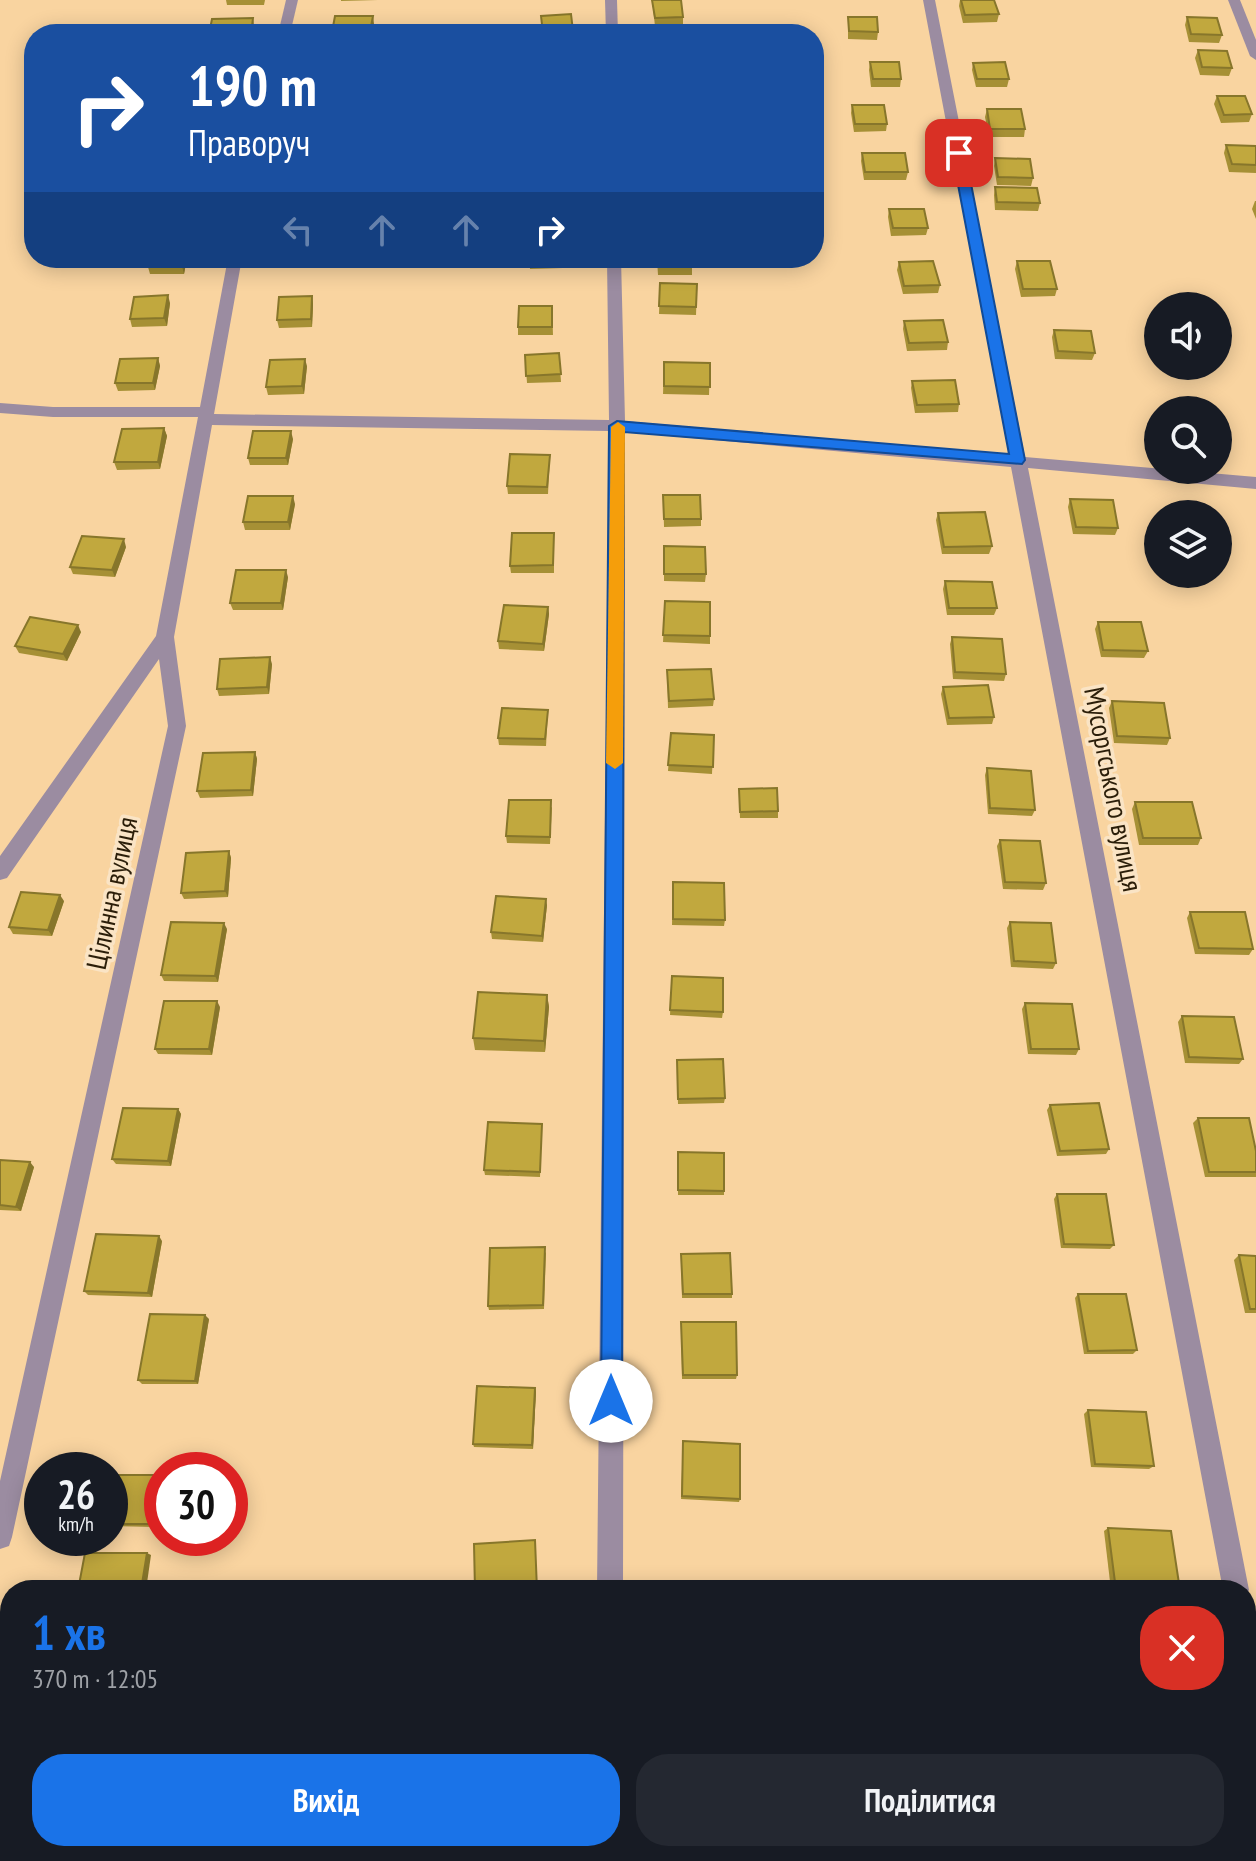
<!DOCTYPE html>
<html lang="uk">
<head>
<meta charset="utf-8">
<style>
  :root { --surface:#171b24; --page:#242831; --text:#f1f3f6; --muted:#9ea1a6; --accent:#1a73e8 }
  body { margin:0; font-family:"PT Sans Narrow",sans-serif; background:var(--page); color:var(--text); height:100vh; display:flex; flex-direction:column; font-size:30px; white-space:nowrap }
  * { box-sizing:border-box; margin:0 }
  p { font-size:26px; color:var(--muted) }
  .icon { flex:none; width:44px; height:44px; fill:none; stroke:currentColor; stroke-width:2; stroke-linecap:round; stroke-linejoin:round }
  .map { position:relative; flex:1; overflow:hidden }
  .sheet { position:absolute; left:0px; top:1580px; width:1256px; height:282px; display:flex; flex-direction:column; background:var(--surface); border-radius:32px 32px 0 0; box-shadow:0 4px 20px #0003 }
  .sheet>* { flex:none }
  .hud { position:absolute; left:24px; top:24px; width:800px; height:244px; border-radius:32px; box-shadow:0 4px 20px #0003; background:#1a4fa0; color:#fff; overflow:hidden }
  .tools { position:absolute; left:1144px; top:292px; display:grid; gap:16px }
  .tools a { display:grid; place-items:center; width:88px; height:88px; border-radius:50%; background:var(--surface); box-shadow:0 4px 20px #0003; font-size:40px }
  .speed { position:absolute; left:24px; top:1452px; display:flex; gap:16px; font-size:40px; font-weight:700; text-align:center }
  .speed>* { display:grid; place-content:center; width:104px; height:104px; border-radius:50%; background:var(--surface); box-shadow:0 4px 20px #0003; line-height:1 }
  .speed small { font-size:20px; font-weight:400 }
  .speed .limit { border:12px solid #d22; background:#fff; color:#111 }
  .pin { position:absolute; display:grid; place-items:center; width:68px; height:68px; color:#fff; margin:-34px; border-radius:16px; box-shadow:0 4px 12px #0006 }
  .me { position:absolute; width:88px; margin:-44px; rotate:0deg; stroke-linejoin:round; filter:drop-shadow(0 0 6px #0008) }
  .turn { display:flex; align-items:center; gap:28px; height:168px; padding:0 32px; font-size:36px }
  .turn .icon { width:104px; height:104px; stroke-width:2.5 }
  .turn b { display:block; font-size:56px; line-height:68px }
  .lanes { display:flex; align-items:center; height:76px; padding:0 32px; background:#0003; justify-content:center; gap:40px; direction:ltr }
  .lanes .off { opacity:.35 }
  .round { display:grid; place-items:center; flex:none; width:84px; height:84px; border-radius:32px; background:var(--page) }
  .overview { display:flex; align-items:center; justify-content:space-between; height:136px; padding:0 32px }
  h1 { font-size:48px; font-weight:700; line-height:60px; color:var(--accent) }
  .primary-button { display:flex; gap:16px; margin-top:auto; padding:16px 32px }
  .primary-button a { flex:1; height:92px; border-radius:32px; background:var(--accent); color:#fff; font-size:32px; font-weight:700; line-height:92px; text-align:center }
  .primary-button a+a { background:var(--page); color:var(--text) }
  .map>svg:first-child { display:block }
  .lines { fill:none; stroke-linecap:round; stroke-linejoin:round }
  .minor { fill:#9b8ca1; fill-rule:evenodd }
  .wall { fill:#a69035 }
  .shaded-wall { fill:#87762b }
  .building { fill:#c1a83e; stroke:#87762b; stroke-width:2 }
  .route { fill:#1a73e8; stroke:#114b97; stroke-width:2 }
  .slow { fill:#f59e0b }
  .labels { text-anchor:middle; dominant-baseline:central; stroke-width:7; stroke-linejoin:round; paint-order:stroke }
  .street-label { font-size:28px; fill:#2b1e09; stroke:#fae4c5 }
</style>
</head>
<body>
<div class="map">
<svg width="1256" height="1861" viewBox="0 0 1256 1861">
  <rect width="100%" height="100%" fill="#f9d4a0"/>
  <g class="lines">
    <g class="minor">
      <polygon points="286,0 298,0 290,34 278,34"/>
      <polygon points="605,0 617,0 618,34 606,34"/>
      <polygon points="923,0 935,0 1025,457 1256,477 1256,489 1028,468 1249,1590 1246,1596 1246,1590 1223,1590 1011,467 625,432 623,1590 597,1590 609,431 212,425 174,637 186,726 12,1537 9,1546 0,1549 0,1481 168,726 159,659 7,878 0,880 0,856 156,636 198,417 53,417 0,413 0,403 53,407 200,407 228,258 242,258 214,414 609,420 607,258 621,258 625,421 1009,455"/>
      <polygon points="1228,0 1240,0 1256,40 1256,60 1250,56"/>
      <polygon points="1246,1627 1256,1633 1256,1705 1246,1699"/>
      <rect x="595" y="1852" width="28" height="9"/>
    </g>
  </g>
  <g class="wall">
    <polygon points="226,0 265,0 264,5 227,5"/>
    <polygon points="341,0 378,0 341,1"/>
    <polygon points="652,0 683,17 683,25 655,26"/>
    <polygon points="960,0 994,0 999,14 997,22 963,23 959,6"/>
    <polygon points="571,14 573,34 543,34 541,16"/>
    <polygon points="848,17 878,32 877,40 848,39"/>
    <polygon points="1187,17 1222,35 1219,43 1189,42 1185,25"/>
    <polygon points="374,24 372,34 332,34 332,32"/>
    <polygon points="1198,50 1232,68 1229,76 1200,75 1195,58"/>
    <polygon points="870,62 901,79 900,87 871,87 869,70"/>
    <polygon points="973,63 1009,79 1007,87 976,87 972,70"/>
    <polygon points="1217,96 1252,114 1249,122 1221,123 1214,104"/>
    <polygon points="852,105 887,124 886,131 854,132 851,113"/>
    <polygon points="987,109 1025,129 1024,137 989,137 985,117"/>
    <polygon points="1226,145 1256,146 1256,173 1229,172 1224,153"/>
    <polygon points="862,153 908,172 906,180 864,180 861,161"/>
    <polygon points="995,158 1033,178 1031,186 997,185 994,166"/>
    <polygon points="995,187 1040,203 1038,211 995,210 994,195"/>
    <polygon points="1255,201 1256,201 1256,219 1252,209"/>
    <polygon points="889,209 928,228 926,235 891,236 888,217"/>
    <polygon points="149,258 187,258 184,274 150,274 148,267"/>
    <polygon points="294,258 339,258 338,266 296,266"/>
    <polygon points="529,258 563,260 563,268 530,269"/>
    <polygon points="657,258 692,258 692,275 658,275"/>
    <polygon points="1017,261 1057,289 1055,296 1021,297 1015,269"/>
    <polygon points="899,262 940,285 938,293 903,294 897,270"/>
    <polygon points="660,283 697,284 696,315 659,314"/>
    <polygon points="312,296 313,304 312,327 279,328 277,320"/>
    <polygon points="170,303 167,326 132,327 130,319"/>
    <polygon points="552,306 553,335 518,335 518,327"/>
    <polygon points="904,321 948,342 947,350 907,351 903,329"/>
    <polygon points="1054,330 1095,353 1092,360 1055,359 1052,337"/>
    <polygon points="559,353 561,382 527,383 525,355"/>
    <polygon points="158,358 160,366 155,390 118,391 115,383"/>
    <polygon points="664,362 710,363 709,395 663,394"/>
    <polygon points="307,366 304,394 268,395 266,387"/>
    <polygon points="912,381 959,404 958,412 915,413 911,388"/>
    <polygon points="164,428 167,436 160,469 117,470 114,462"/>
    <polygon points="293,439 288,465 250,465 248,458"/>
    <polygon points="550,455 548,494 508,494 507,486"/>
    <polygon points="663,495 701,519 701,526 664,527"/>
    <polygon points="1070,499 1118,528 1115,535 1073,534 1068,507"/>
    <polygon points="295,504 290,530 245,530 243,522"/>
    <polygon points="938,513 992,546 989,554 942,554 936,520"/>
    <polygon points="554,533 554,573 511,573 510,566"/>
    <polygon points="664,546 706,574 705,582 664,581"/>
    <polygon points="126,547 115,577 73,574 70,567"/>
    <polygon points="288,577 283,610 233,610 230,603"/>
    <polygon points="945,581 997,608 994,615 947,615 943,589"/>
    <polygon points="665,601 710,636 710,644 663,642"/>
    <polygon points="548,607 549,614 544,651 499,649 498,641"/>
    <polygon points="1098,622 1148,651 1144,658 1101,657 1095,629"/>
    <polygon points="81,632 67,661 19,653 15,646"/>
    <polygon points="952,637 1006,674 1004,681 953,679 950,644"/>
    <polygon points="272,664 269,694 219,696 217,689"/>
    <polygon points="667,670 714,699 713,706 668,708"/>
    <polygon points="943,687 994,717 992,724 947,725 941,694"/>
    <polygon points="1112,701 1170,738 1167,745 1114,743 1109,708"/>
    <polygon points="548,710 546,746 499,745 498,738"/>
    <polygon points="671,733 714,735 712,774 668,771"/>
    <polygon points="255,752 257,759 253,796 200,798 197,791"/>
    <polygon points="987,768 1035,810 1032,816 988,814 985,775"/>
    <polygon points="739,789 778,811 778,818 740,818"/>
    <polygon points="1135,802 1201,838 1198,845 1139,845 1132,809"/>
    <polygon points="552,807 550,844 507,843 506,836"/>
    <polygon points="1000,840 1046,883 1043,890 1003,889 997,846"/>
    <polygon points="229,851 231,858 228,897 184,899 181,893"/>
    <polygon points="673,882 725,920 724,926 672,925"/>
    <polygon points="64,901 52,936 13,934 9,927"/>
    <polygon points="547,905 543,942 492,939 491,932"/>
    <polygon points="1190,912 1253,949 1249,955 1195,954 1187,918"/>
    <polygon points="1010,922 1056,963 1053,969 1011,967 1007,928"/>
    <polygon points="227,929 218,982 164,981 161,975"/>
    <polygon points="672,976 723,1012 722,1018 670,1015"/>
    <polygon points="547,995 549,1007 545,1052 475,1050 473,1038"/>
    <polygon points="1025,1003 1079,1049 1076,1055 1028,1054 1022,1009"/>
    <polygon points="220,1007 212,1055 158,1054 155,1049"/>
    <polygon points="1182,1016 1243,1059 1239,1064 1185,1063 1178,1022"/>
    <polygon points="677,1066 725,1098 724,1103 678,1104"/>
    <polygon points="1050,1105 1109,1149 1106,1154 1057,1156 1047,1110"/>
    <polygon points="178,1109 181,1114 171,1166 116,1164 112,1159"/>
    <polygon points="1198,1118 1256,1151 1256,1177 1205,1177 1193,1123"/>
    <polygon points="542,1124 540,1177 485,1175 484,1170"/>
    <polygon points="678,1152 724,1191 724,1195 678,1195"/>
    <polygon points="0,1160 34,1167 21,1211 0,1210"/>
    <polygon points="1057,1194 1114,1245 1110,1249 1061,1248 1054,1199"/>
    <polygon points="162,1241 152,1297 88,1295 84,1291"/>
    <polygon points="546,1252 544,1309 489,1310 488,1306"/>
    <polygon points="1239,1255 1256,1256 1256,1313 1245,1313 1234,1260"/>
    <polygon points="681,1258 732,1294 732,1298 682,1298"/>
    <polygon points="1078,1294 1137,1350 1133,1354 1084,1354 1075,1298"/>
    <polygon points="209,1319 198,1384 142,1384 138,1380"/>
    <polygon points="681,1326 737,1375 736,1379 682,1379"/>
    <polygon points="536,1391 533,1449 474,1447 473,1444"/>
    <polygon points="1088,1410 1154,1466 1149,1469 1091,1467 1084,1414"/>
    <polygon points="683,1441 740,1499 739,1502 681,1499"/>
    <polygon points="110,1475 159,1475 162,1477 162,1486 155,1527 110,1526"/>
    <polygon points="1108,1528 1180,1590 1111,1590 1104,1531"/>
    <polygon points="1163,1852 1223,1852 1225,1861 1165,1861"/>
  </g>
  <g class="shaded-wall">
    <polygon points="373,16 374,24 372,34 370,34"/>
    <polygon points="253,18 254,26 253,34 251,34"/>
    <polygon points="183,258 187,258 184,274 182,266"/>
    <polygon points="168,295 170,303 167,326 164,318"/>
    <polygon points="312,296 313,304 312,327 311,319"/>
    <polygon points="158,358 160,366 155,390 153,383"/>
    <polygon points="305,359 307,366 304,394 302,386"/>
    <polygon points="164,428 167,436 160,469 158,462"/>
    <polygon points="291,431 293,439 288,465 286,458"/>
    <polygon points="293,496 295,504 290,530 288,522"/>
    <polygon points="124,539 126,547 115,577 112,570"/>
    <polygon points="286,570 288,577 283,610 281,603"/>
    <polygon points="548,607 549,614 544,651 543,644"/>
    <polygon points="78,625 81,632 67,661 63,654"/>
    <polygon points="270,657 272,664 269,694 267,687"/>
    <polygon points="255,752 257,759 253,796 251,790"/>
    <polygon points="229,851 231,858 228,897 225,891"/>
    <polygon points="60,895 64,901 52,936 48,930"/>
    <polygon points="546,899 547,905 543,942 542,936"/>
    <polygon points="224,923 227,929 218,982 215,976"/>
    <polygon points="547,995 549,1007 545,1052 544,1041"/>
    <polygon points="217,1001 220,1007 212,1055 209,1049"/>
    <polygon points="178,1109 181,1114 171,1166 168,1161"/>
    <polygon points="30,1162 34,1167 21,1211 16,1207"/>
    <polygon points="159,1236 162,1241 152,1297 148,1293"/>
    <polygon points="205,1315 209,1319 198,1384 195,1381"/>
    <polygon points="535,1388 536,1391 533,1449 532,1445"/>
    <polygon points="159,1475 162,1477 162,1486 155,1527 151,1524"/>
    <polygon points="147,1553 151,1555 146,1590 141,1590"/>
  </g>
  <g class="building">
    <polygon points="652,0 681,0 683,17 655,18"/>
    <polygon points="961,0 994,0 999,14 965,15"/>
    <polygon points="571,14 573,31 543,33 541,16"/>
    <polygon points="335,16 373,16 370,32 332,32"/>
    <polygon points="848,17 877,17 878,32 849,31"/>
    <polygon points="1187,17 1217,18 1222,35 1191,34"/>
    <polygon points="253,18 251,34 209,34 212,19"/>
    <polygon points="1198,50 1227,51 1232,68 1202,67"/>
    <polygon points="870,62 899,62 901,79 873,79"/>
    <polygon points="1005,62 1009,79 977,79 973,63"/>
    <polygon points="1217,96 1245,96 1252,114 1224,115"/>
    <polygon points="852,105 884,105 887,124 855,124"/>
    <polygon points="987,109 1021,109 1025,129 990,129"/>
    <polygon points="1226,145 1256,146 1256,165 1232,164"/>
    <polygon points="862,153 905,153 908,172 865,172"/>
    <polygon points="995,158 1030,159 1033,178 998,177"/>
    <polygon points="995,187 1037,188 1040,203 997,202"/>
    <polygon points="889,209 924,209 928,228 893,228"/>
    <polygon points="149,258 183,258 182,266 148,267"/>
    <polygon points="529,258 563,258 563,260 529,261"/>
    <polygon points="658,258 692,258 693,267 658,267"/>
    <polygon points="933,261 940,285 904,286 899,262"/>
    <polygon points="1017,261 1050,261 1057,289 1023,289"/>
    <polygon points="660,283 697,284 696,307 659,306"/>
    <polygon points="168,295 164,318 130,319 134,297"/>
    <polygon points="312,296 311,319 277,320 279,297"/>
    <polygon points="519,306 552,306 552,327 518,327"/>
    <polygon points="943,320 948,342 909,343 904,321"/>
    <polygon points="1054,330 1091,331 1095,353 1058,351"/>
    <polygon points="559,353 561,374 526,376 525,355"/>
    <polygon points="158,358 153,383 115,383 120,359"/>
    <polygon points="305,359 302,386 266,387 270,360"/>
    <polygon points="664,362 710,363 710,387 664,386"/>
    <polygon points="955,380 959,404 917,405 912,381"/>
    <polygon points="164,428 158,462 114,462 122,429"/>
    <polygon points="253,431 291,431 286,458 248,458"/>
    <polygon points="510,454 550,455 547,487 507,486"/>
    <polygon points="663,495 700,495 701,519 664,519"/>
    <polygon points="248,496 293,496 288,522 243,522"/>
    <polygon points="1070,499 1113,500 1118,528 1076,527"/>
    <polygon points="985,512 992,546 944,547 938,513"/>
    <polygon points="512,533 554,533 553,565 510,566"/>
    <polygon points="82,536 124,539 112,570 70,567"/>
    <polygon points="664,546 705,547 706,574 664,574"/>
    <polygon points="236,570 286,570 281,603 230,603"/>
    <polygon points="945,581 992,582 997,608 949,608"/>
    <polygon points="665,601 710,602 710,636 663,635"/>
    <polygon points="504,605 548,607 543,644 498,641"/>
    <polygon points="30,617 78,625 63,654 15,646"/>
    <polygon points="1098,622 1141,622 1148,651 1103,650"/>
    <polygon points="952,637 1002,639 1006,674 955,672"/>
    <polygon points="270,657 267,687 217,689 220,659"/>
    <polygon points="711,669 714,699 669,701 667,670"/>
    <polygon points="988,685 994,717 949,718 943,687"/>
    <polygon points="1112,701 1164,703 1170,738 1117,736"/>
    <polygon points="502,708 548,710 545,739 498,738"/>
    <polygon points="671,733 714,735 713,767 668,765"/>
    <polygon points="255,752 251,790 197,791 203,753"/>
    <polygon points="987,768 1031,771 1035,810 990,808"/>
    <polygon points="777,788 778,811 740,812 739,789"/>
    <polygon points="509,800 551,800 550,837 506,836"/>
    <polygon points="1135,802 1192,802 1201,838 1143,838"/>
    <polygon points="1000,840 1040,841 1046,883 1005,882"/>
    <polygon points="229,851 225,891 181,893 186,853"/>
    <polygon points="673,882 724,883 725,920 673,919"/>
    <polygon points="21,892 60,895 48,930 9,927"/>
    <polygon points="496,896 546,899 542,936 491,932"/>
    <polygon points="1190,912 1245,912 1253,949 1199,948"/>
    <polygon points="171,922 224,923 215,976 161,975"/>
    <polygon points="1010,922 1051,923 1056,963 1014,961"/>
    <polygon points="672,976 723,978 723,1012 670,1010"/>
    <polygon points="478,992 547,995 544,1041 473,1038"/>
    <polygon points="164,1001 217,1001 209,1049 155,1049"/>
    <polygon points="1025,1003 1072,1004 1079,1049 1031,1049"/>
    <polygon points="1182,1016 1234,1017 1243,1059 1189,1057"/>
    <polygon points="723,1059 725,1098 678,1099 677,1060"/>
    <polygon points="1099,1103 1109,1149 1060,1151 1050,1105"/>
    <polygon points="123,1108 178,1109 168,1161 112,1159"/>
    <polygon points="1198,1118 1249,1118 1256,1151 1256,1172 1209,1172"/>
    <polygon points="488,1122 542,1124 540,1172 484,1170"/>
    <polygon points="678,1152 724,1153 724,1191 678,1190"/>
    <polygon points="0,1160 30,1162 16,1207 0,1205"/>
    <polygon points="1057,1194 1106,1194 1114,1245 1064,1244"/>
    <polygon points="96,1234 159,1236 148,1293 84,1291"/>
    <polygon points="545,1247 543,1305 488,1306 490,1248"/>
    <polygon points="730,1253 732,1294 683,1294 681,1254"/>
    <polygon points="1239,1255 1256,1256 1256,1309 1250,1309"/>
    <polygon points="1078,1294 1126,1294 1137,1350 1088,1351"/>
    <polygon points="150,1314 205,1315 195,1381 138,1380"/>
    <polygon points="681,1322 736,1322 737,1375 683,1375"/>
    <polygon points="477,1386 535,1388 532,1445 473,1444"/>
    <polygon points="1088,1410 1146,1412 1154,1466 1095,1464"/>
    <polygon points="683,1441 740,1444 740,1499 682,1496"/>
    <polygon points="110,1475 159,1475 151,1524 110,1524"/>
    <polygon points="1108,1528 1171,1531 1180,1590 1116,1590"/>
    <polygon points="535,1540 537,1590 475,1590 474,1544"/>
    <polygon points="85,1553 147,1553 141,1590 78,1590"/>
    <polygon points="1168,1852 1223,1852 1225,1861 1170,1861"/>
  </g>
  <polygon class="route" points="959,150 965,153 1025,460 1022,464 624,432 622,1401 619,1409 611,1412 604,1409 601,1401 609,426 617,421 1009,454 952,153"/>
  <polygon class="slow" points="618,422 625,427 623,763 615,769 606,763 611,427"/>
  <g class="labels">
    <g class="street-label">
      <text transform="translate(1114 789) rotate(79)">Мусоргського вулиця</text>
      <text transform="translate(111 893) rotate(-78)">Цілинна вулиця</text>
    </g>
  </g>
</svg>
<div class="tools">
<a><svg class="icon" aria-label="sound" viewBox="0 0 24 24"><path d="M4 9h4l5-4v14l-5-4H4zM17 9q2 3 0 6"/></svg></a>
<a><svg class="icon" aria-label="search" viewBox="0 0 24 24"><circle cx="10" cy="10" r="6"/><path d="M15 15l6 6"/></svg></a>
<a><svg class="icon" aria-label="layers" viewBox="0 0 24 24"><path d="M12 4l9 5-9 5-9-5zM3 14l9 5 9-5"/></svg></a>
</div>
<div class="speed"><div>26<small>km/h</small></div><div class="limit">30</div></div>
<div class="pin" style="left:959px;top:153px;background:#d93025"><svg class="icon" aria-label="arrive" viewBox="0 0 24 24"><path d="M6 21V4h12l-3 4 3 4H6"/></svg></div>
<svg class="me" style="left:611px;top:1401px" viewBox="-20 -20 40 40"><circle r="19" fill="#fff"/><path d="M0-13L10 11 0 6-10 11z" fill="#1a73e8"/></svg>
<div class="hud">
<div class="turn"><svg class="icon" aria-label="right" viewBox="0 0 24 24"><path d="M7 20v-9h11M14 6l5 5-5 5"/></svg><div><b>190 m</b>Праворуч</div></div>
<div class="lanes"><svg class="icon off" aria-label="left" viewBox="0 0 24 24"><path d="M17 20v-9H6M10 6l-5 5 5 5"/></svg><svg class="icon off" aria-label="ahead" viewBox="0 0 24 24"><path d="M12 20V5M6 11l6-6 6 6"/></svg><svg class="icon off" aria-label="ahead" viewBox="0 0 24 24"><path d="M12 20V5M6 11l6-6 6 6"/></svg><svg class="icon" aria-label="right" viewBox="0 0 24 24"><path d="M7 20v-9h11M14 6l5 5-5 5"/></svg></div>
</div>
<section class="sheet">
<div class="overview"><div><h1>1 хв</h1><p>370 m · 12:05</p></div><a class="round" style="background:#d93025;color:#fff"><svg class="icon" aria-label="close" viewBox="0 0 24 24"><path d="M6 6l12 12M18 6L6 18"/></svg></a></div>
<div class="primary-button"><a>Вихід</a><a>Поділитися</a></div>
</section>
</div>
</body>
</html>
